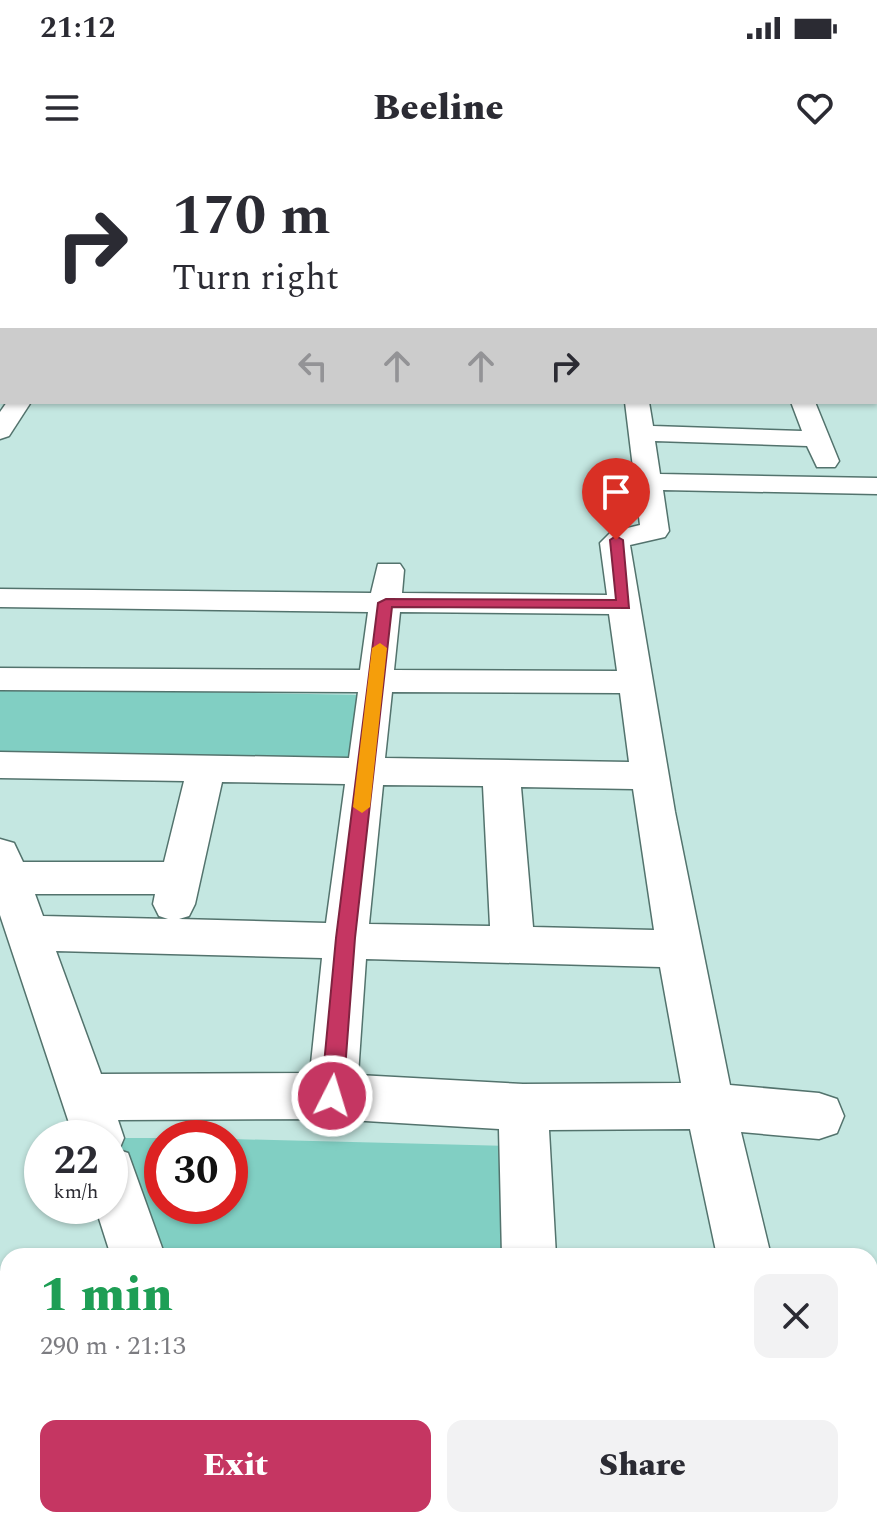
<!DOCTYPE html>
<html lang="en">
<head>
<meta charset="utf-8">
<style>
  :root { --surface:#fff; --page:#f2f2f3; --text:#2b2b33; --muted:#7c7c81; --accent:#c53662 }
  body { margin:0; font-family:Spectral,serif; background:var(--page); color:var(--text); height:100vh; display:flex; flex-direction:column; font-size:30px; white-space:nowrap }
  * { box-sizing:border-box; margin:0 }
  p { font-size:26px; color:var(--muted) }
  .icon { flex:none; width:44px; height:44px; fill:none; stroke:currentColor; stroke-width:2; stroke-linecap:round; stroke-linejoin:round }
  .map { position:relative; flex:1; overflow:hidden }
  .panel { position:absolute; left:0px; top:1088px; width:878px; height:280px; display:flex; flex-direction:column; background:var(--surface); border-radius:24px 24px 0 0; box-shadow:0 2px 6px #0004 }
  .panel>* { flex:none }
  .guide { position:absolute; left:0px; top:0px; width:878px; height:244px; box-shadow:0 2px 6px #0004; background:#fff; color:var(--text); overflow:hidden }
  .speed { position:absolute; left:24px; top:960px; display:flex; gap:16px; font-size:40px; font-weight:700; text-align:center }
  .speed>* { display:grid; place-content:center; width:104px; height:104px; border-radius:50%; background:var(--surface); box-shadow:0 2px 6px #0004; line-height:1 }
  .speed small { font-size:20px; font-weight:400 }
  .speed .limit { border:12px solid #d22; background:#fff; color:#111 }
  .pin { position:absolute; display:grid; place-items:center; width:68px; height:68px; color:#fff; margin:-82px -34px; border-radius:50% 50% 50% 0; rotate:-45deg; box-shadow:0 0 8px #0007 }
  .pin .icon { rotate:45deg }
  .me { position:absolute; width:88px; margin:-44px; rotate:5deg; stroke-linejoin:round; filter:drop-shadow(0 0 6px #0008) }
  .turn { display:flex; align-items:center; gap:28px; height:168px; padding:0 40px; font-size:36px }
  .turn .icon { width:104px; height:104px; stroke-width:2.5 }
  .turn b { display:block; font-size:56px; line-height:68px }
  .lanes { display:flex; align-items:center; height:76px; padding:0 40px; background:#0003; justify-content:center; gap:40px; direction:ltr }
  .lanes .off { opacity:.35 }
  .round { display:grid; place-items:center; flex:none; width:84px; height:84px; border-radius:16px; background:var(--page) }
  .summary { display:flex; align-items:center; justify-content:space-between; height:136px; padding:0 40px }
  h1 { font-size:48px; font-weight:800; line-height:60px; color:#1e9e55 }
  .primary-button { display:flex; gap:16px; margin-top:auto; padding:16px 40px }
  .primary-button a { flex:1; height:92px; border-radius:16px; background:var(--accent); color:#fff; font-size:32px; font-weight:800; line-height:92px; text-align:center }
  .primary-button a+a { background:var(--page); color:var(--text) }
  .status { display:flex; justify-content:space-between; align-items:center; height:56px; padding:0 40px; background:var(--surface); direction:ltr }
  .status svg { height:22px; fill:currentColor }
  header { display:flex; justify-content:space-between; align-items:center; height:104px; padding:0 40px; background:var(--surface); font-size:36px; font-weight:800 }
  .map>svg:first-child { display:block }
  .green { fill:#81cfc3 }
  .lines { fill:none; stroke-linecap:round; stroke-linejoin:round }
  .minor-casing { stroke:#53736d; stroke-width:3 }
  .minor { fill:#fff; fill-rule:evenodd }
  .route { fill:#c53662; stroke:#802340; stroke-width:2 }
  .slow { fill:#f59e0b }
</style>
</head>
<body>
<div class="status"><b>21:12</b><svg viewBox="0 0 49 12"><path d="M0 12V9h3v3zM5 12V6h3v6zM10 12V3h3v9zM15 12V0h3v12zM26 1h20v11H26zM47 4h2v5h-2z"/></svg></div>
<header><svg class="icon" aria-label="menu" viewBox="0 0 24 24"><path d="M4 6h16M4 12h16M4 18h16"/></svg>Beeline<svg class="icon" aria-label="heart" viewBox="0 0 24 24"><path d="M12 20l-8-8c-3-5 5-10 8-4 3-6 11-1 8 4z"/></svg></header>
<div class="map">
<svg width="877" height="1368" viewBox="0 0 877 1368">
  <rect width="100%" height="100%" fill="#c4e7e1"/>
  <g class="green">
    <polygon points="0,528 363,535 351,618 0,609"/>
    <polygon points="110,978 169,978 162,978 162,1046 230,1046 230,979 513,986 514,1096 143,1096"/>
  </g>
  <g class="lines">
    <defs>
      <g id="minor">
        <polygon points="385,0 401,0 402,2 386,2"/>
        <polygon points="0,48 2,48 0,59"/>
        <polygon points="2,76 2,88 0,89 0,77"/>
        <polygon points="7,242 31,242 9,276 0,279 0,252"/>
        <path d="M625,242H649L653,266L802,271L791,242H815L839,301L835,307H817L807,286L655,281L660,314L877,318V334L663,330L669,371L665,377L630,385L675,652L730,925L819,933L837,939L844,956L837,973L819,979L741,972L771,1096H717L690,969L549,970L556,1096H502L499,969L332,959L118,960L124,978L119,990L128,993L165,1096H111L95,1046H110V978H74L0,755V679L14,683L23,702H164L184,621L0,618V592L349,598L358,532L0,530V508L360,510L368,452L0,447V429L371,433L378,404H400L404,410L402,433L607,435L600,383L611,372L640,365ZM400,452L609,454L617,511L394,510ZM392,532L620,533L629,602L385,598ZM222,622L345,624L326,763L179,759L189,756L195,744ZM383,625L483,626L490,766L369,764ZM521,627L633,629L654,770L533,767ZM35,734H155L153,744L159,756L168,759L43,756ZM56,791L322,798L310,913L101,914ZM366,799L660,807L681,923L523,924L358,915Z"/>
        <polygon points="0,1203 8,1206 8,1295 0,1292"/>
        <polygon points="8,1340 8,1360 64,1360 66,1368 2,1368 0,1360"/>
        <polygon points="209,1360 273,1360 276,1368 212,1368"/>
        <polygon points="515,1360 579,1360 580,1368 516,1368"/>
        <polygon points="777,1360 841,1360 843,1368 779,1368"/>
      </g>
    </defs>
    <use href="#minor" class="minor-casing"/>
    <use href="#minor" class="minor"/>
  </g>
  <polygon class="route" points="616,376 623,380 629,448 392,447 355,778 343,936 340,943 332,946 324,943 321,936 336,778 378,443 386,439 616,440 610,380"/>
  <polygon class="slow" points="380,483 387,488 370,647 362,653 353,647 372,488"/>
</svg>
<div class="speed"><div>22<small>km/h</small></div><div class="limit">30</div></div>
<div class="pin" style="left:616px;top:380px;background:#d93025"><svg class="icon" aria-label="arrive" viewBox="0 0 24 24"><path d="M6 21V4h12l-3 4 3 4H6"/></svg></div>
<svg class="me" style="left:332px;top:936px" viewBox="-20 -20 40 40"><circle r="17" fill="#c53662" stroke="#fff" stroke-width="3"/><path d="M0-11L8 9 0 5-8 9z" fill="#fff"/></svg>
<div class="guide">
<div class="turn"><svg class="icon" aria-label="right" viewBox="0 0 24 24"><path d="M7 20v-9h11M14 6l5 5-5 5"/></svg><div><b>170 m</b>Turn right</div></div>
<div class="lanes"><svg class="icon off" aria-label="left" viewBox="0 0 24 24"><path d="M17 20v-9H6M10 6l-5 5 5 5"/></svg><svg class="icon off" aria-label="ahead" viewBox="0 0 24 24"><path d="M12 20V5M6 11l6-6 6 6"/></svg><svg class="icon off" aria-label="ahead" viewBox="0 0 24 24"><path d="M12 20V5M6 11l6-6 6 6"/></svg><svg class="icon" aria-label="right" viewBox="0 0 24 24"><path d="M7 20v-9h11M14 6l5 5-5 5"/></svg></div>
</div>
<section class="panel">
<div class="summary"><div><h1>1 min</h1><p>290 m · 21:13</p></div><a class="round"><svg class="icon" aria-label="close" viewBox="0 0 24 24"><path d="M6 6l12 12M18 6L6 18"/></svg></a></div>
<div class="primary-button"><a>Exit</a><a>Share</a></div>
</section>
</div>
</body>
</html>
